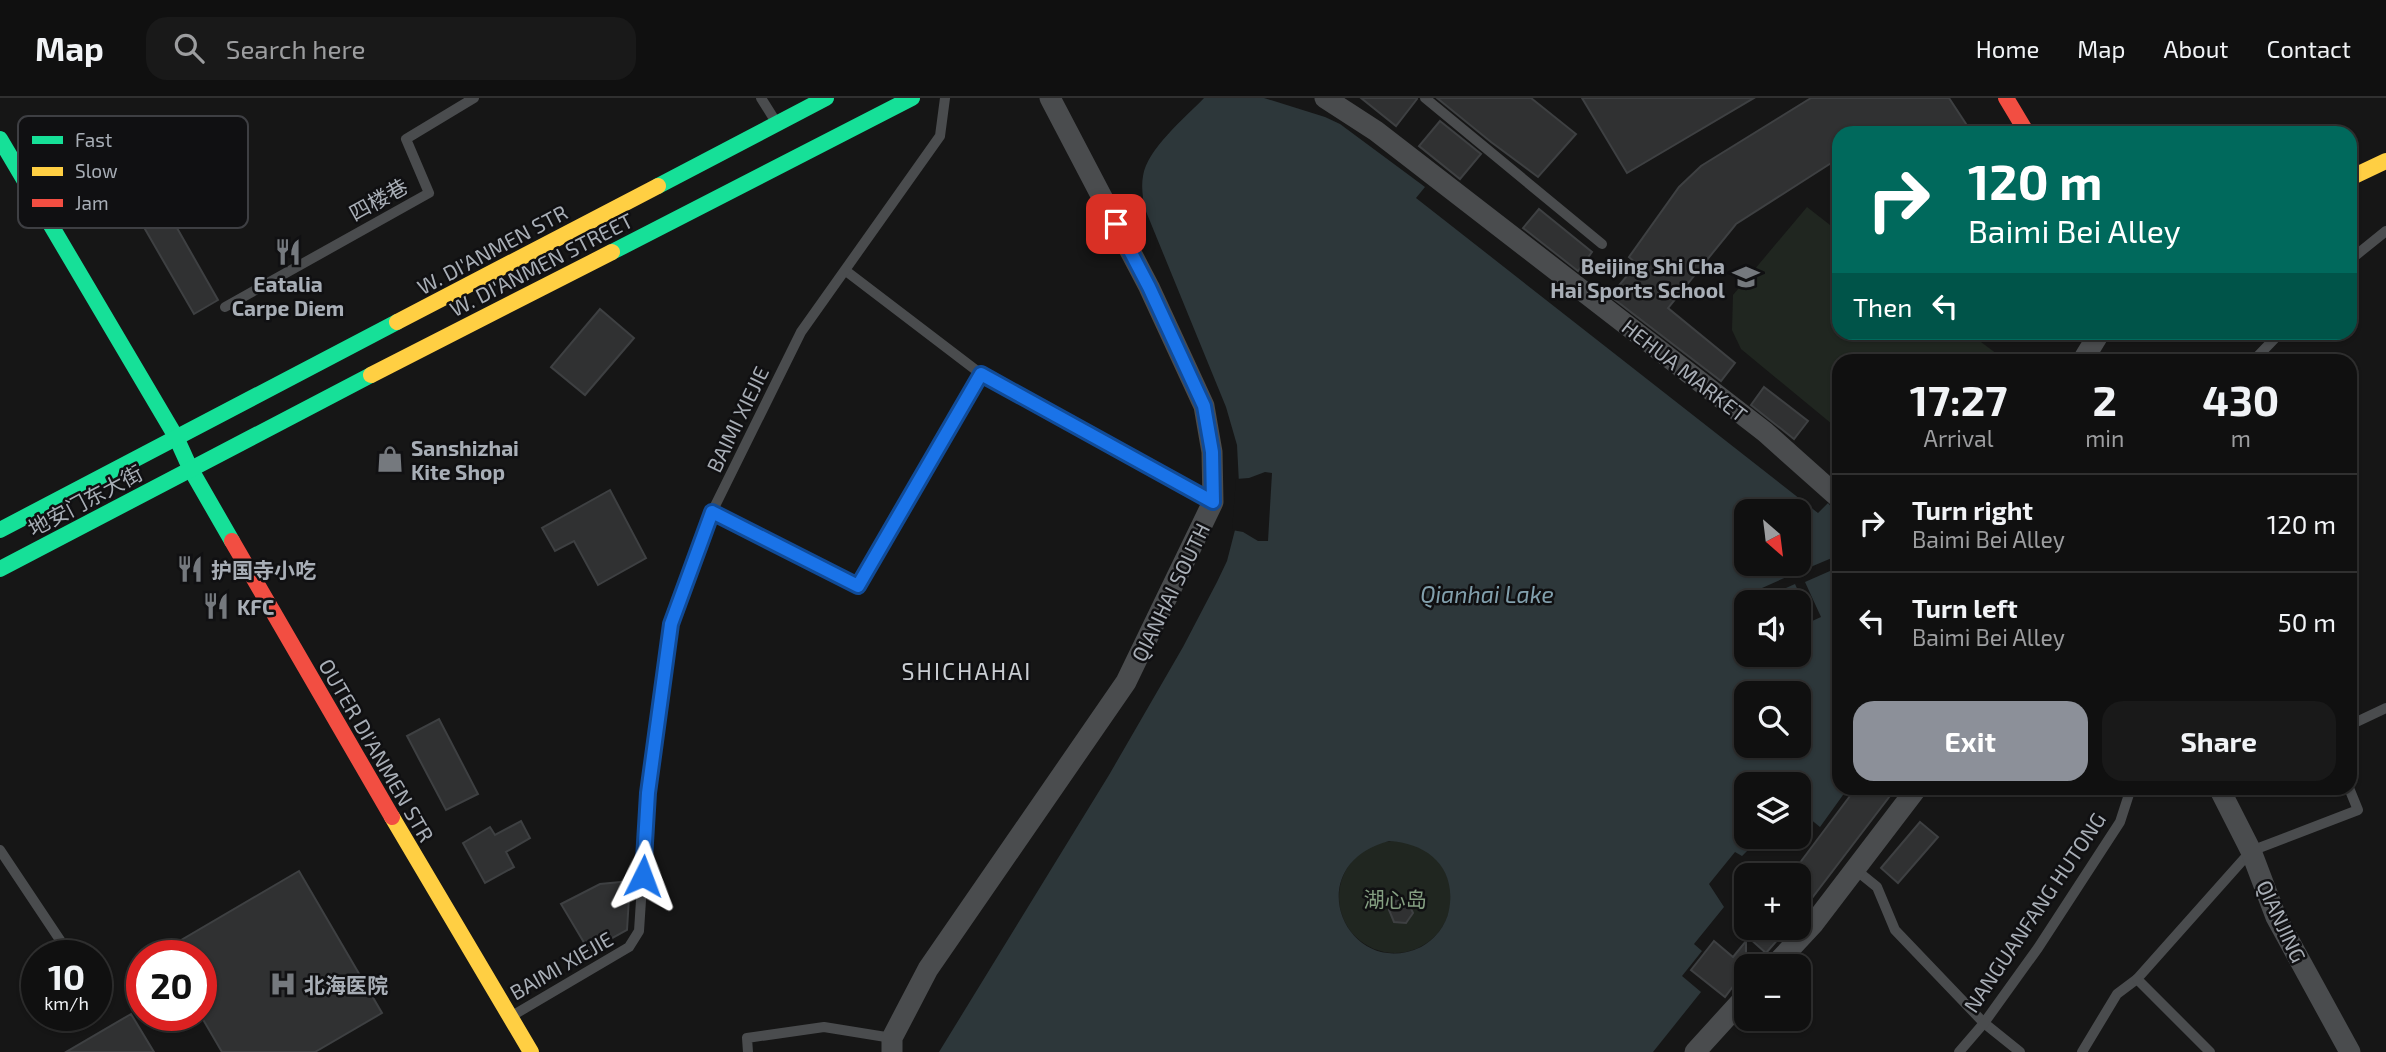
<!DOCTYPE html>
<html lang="en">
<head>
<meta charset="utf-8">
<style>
  :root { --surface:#101010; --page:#191919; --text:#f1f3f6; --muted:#9c9d9f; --line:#303030; --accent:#8c9099 }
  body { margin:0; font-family:"Exo 2","Noto Sans SC",sans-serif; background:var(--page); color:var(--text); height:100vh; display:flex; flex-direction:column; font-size:26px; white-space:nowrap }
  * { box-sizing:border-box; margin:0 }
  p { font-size:23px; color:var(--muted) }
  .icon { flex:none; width:38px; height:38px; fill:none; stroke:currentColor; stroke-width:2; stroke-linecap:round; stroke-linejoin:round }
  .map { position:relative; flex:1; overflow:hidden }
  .drawer { position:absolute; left:1832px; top:256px; width:525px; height:441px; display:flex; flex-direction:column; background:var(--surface); border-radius:21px; box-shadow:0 2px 5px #0004,0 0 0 2px var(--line) }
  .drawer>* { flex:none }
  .hud { position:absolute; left:1832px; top:28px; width:525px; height:214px; border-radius:21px; box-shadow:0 2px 5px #0004,0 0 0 2px var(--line); background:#00695c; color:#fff; overflow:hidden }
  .needle { width:46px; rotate:152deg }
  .fabs { position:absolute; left:1734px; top:401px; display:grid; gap:14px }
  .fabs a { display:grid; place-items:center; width:77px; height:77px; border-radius:14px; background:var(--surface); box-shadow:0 2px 5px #0004,0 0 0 2px var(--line); font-size:35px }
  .speed { position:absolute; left:21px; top:842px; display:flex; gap:14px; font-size:35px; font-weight:700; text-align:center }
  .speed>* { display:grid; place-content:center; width:91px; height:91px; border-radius:50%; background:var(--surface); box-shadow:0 2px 5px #0004,0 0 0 2px var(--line); line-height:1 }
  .speed small { font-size:18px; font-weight:400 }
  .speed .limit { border:10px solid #d22; background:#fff; color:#111 }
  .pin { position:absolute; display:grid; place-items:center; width:60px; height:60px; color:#fff; margin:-30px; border-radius:14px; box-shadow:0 4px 10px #0006 }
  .me { position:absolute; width:77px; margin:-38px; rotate:3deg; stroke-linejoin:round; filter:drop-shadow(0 0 5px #0008) }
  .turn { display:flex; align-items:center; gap:24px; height:147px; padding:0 21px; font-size:32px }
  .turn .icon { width:91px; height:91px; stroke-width:2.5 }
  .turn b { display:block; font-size:49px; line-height:60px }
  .then { display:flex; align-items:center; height:66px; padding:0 21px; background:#0003; gap:14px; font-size:26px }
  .eta { display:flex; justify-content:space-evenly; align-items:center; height:119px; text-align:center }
  .eta b { font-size:42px; font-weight:700; line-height:49px }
  .cta { display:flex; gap:14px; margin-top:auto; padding:14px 21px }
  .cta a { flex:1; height:80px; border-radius:21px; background:var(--accent); color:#fff; font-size:28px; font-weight:700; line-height:80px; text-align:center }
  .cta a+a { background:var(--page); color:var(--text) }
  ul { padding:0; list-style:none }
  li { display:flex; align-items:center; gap:21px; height:98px; padding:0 21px; border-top:2px solid var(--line) }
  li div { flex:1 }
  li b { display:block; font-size:26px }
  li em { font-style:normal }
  header { display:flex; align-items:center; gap:42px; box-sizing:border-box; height:98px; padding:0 35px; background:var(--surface); border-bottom:2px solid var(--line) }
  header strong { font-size:33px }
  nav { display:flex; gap:38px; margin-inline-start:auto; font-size:24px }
  .search { width:490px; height:63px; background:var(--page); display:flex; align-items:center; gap:18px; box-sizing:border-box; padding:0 24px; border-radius:21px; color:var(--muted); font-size:26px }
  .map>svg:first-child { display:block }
  .green { fill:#202620 }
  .water { fill:#2d373a; fill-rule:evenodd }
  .pier { fill:#161616 }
  .building { fill:#303132; stroke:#3e4042; stroke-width:2 }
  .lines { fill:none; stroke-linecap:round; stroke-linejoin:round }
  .lane { stroke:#4a4c4e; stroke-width:10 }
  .street { stroke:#4a4c4e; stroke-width:21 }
  .fast { stroke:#16e098; stroke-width:16 }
  .slow { stroke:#ffcf43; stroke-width:16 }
  .jam { stroke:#f24e42; stroke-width:16 }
  .route-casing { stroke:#114b97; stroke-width:18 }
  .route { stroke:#1a73e8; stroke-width:12 }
  .labels { text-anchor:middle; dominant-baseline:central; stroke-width:5; stroke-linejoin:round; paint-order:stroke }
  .street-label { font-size:21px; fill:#a8aeb6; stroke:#101012 }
  .poi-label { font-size:21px; font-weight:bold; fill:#a8aeb6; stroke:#101012; text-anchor:start }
  .park-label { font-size:21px; fill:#849f81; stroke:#101012 }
  .water-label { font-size:23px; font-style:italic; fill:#82a0ad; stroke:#101012 }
  .neighbourhood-label { font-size:23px; letter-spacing:2px; fill:#c9cdd2; stroke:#101012 }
  .key { fill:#101012; stroke:#3e3f43; stroke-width:2 }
  .key-label { font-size:19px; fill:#a8aeb6 }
</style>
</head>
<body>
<header>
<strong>Map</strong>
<div class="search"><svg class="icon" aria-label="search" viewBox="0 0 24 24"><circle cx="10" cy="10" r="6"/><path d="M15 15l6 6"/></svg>Search here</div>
<nav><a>Home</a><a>Map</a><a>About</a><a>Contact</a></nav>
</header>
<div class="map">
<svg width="2386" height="954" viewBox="0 0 2386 954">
  <rect width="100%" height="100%" fill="#161616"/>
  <g class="green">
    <polygon points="1807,109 1839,134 1839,234 1969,235 2005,262 1839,262 1838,331 1741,251 1732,232 1733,197"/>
    <circle cx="1395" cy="799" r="56"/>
  </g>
  <path class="water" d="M1204,0H1264L1325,19L1340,26L1425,89L1416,100L1818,415L1828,405L1839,417V464L1834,472L1837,480H1839V690H1848L1820,729L1809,720L1799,732V686H1746V738L1794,739L1784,750L1773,745L1768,747L1756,744L1742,758L1735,754L1709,786L1724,809L1694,846L1702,853L1682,878L1701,894L1653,954H939L1109,677L1183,549L1217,484L1227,463L1235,432L1240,405L1237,347L1226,309L1145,111C1143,101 1141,89 1143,78C1147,51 1185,20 1204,0ZM1746,413H1799V466H1746ZM1746,504H1799V556H1746ZM1746,595H1799V648H1746ZM1389,743C1428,745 1457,770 1449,812C1446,828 1434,842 1421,849C1347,884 1296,768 1389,743Z"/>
  <g class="pier">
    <polygon points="1265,374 1272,375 1268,443 1258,443 1243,434 1232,432 1236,381 1249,380"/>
    <polygon points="1839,457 1839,469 1805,484 1821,519 1799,529 1799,511 1805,508 1795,486 1756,503 1753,494 1791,477 1786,466 1797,466 1801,473"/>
  </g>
  <g class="building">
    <polygon points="1361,0 1417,0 1417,1 1396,28"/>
    <polygon points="1437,0 1531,0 1576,36 1538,79 1491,44"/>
    <polygon points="1582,0 1754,0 1627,75"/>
    <polygon points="1811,0 1949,0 1972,35 1839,35 1839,60 1736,126 1668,210 1735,265 1721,283 1610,198 1637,166 1629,159 1679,89 1701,68"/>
    <polygon points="1440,23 1481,56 1460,81 1419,48"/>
    <polygon points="148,79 218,202 194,216 123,93"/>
    <polygon points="1539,111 1592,154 1578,173 1523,130"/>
    <polygon points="600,211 634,240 585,297 551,269"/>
    <polygon points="1764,289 1808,323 1794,341 1751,307"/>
    <polygon points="610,392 646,460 598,487 574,443 555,453 542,430"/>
    <polygon points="439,621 478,696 446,712 407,638"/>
    <polygon points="1856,690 1896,690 1799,817 1799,766"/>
    <polygon points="521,723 530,740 506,754 514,769 485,785 463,745 490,729 495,737"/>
    <polygon points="1920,724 1938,739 1898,785 1881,770"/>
    <polygon points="299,773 382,915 315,954 222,954 201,918 201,858 154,858"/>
    <polygon points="630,783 627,832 589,853 561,806 600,786"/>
    <polygon points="1396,803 1408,804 1413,815 1406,825 1394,824 1389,812"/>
    <polygon points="1758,830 1788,830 1766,855 1749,840"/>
    <polygon points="1714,843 1733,859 1746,843 1746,871 1725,899 1691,872"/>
    <polygon points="131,916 154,954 66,954"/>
  </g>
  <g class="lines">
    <g class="lane">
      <polyline points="761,0 776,24"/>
      <polyline points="1425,0 1602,146"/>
      <polyline points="2350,162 2386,133"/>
      <polyline points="846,173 981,276"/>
      <polyline points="225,209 429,95 406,41 474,0"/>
      <polyline points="2254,262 2281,234"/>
      <polyline points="712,414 858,488 981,276 1213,404"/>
      <polyline points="2350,627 2386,610"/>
      <polyline points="0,752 62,845"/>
      <polyline points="1856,772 1877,789 1895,832 1984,925 2020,954"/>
      <polyline points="510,919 629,849 639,833 648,695 671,526 712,414 801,234 940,38 945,0"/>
      <polyline points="748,954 747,940 824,929 892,940"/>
      <polyline points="1959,954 1984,925 2038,850 2120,724 2131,690"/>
      <polyline points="2082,954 2117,896 2137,881"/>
      <polyline points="2210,954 2137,881 2251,753 2358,712 2349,690"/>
    </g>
    <g class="street">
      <polyline points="1325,0 1376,33 1765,334 1839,400"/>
      <polyline points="2083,262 2100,234"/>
      <polyline points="2219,690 2251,753 2276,819 2350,954"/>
      <polyline points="1774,868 1814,825 1917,690"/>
      <polyline points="892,954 892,940 928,871 1126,584 1213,404 1212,354 1204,308 1149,189 1050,0"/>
      <polyline points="1695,954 1746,898"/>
    </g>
    <g class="fast">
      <polyline points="0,41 176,339 190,370 232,443"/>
      <polyline points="658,88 826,0"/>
      <polyline points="612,154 912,0"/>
      <polyline points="0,432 397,224"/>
      <polyline points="0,471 371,277"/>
    </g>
    <g class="slow">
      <polyline points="2350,80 2386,63"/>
      <polyline points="397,224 658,88"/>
      <polyline points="371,277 612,154"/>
      <polyline points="392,719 531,954"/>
    </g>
    <g class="jam">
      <polyline points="2006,0 2027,35"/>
      <polyline points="232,443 392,719"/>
    </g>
  </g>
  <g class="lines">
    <defs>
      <polyline id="route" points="643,778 648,695 671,526 712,414 858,488 981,276 1213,404 1212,354 1204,308 1149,189 1116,126"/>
    </defs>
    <use href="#route" class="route-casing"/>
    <use href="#route" class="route"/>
  </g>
  <defs>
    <symbol id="restaurant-bare" viewBox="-9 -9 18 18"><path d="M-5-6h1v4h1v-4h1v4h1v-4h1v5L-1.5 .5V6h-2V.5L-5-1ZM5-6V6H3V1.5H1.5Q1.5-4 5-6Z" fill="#75797e" stroke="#101012" stroke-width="2.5" paint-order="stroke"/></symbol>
    <symbol id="school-bare" viewBox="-9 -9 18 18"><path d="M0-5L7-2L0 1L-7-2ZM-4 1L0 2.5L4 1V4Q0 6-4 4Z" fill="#75797e" stroke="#101012" stroke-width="2.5" paint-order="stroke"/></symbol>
    <symbol id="shop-bare" viewBox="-9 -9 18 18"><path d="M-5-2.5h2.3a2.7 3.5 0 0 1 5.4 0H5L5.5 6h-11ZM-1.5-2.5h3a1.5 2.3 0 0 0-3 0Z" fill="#75797e" stroke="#101012" stroke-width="2.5" paint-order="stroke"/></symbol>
    <symbol id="hospital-bare" viewBox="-9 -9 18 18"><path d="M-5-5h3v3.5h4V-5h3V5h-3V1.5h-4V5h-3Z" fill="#75797e" stroke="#101012" stroke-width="2.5" paint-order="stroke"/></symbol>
  </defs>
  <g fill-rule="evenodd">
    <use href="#restaurant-bare" x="269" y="135" width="38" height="38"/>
    <use href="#school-bare" x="1727" y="160" width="38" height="38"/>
    <use href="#shop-bare" x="371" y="342" width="38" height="38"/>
    <use href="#restaurant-bare" x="171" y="452" width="38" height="38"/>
    <use href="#restaurant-bare" x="197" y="489" width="38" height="38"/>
    <use href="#hospital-bare" x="264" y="867" width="38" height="38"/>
  </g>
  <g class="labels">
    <g class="street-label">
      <text transform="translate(378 101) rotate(-29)">四楼巷</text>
      <text transform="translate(492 151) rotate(-28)">W. DI'ANMEN STR</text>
      <text transform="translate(541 166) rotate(-27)">W. DI'ANMEN STREET</text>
      <text transform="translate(1685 272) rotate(38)">HEHUA MARKET</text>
      <text transform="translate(737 321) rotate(-64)">BAIMI XIEJIE</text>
      <text transform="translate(85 402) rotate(-28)">地安门东大街</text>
      <text transform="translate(1170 494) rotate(-64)">QIANHAI SOUTH</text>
      <text transform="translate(377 652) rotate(60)">OUTER DI'ANMEN STR</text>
      <text transform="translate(2034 814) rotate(-56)">NANGUANFANG HUTONG</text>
      <text transform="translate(2282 823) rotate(65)">QIANJING</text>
      <text transform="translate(561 867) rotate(-30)">BAIMI XIEJIE</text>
    </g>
    <g class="poi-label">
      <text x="1725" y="167" text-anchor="end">Beijing Shi Cha<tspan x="1725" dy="24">Hai Sports School</tspan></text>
      <text x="288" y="185" text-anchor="middle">Eatalia<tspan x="288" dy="24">Carpe Diem</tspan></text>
      <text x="411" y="349">Sanshizhai<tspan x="411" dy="24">Kite Shop</tspan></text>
      <text x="211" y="471">护国寺小吃</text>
      <text x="237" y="508">KFC</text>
      <text x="304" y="886">北海医院</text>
    </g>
    <g class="park-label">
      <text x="1395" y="800">湖心岛</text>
    </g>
    <g class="water-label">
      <text x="1487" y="496">Qianhai Lake</text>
    </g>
    <g class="neighbourhood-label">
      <text x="967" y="573">SHICHAHAI</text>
    </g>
  </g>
  <rect x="18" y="18" width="230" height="112" rx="10" class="key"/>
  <rect x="32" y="38" width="31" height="8" fill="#16e098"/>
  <rect x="32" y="69" width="31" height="9" fill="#ffcf43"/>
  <rect x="32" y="101" width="31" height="8" fill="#f24e42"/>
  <g class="key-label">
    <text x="75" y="49">Fast</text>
    <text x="75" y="80">Slow</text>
    <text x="75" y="112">Jam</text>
  </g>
</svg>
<div class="fabs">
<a><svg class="needle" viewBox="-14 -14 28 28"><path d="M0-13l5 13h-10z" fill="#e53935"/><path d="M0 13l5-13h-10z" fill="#9c9d9f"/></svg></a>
<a><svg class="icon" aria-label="sound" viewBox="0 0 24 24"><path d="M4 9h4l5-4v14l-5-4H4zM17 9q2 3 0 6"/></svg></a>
<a><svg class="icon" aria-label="search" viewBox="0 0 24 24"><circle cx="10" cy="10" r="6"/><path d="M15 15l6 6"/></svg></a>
<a><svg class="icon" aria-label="layers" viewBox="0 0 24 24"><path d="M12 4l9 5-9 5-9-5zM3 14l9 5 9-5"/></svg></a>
<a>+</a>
<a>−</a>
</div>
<div class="speed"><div>10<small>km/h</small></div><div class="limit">20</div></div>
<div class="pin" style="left:1116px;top:126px;background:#d93025"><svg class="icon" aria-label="arrive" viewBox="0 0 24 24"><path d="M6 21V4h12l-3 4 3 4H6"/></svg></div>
<svg class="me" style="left:643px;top:778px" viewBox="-20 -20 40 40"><path d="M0-17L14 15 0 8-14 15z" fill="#1a73e8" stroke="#fff" stroke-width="4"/></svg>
<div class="hud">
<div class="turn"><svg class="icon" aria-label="right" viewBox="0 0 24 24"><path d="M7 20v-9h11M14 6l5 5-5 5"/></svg><div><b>120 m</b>Baimi Bei Alley</div></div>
<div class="then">Then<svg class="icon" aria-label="left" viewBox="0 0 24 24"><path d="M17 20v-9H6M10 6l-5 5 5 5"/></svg></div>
</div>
<section class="drawer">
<div class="eta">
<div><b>17:27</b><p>Arrival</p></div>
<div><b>2</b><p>min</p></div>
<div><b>430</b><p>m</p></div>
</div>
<ul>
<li><svg class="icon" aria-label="right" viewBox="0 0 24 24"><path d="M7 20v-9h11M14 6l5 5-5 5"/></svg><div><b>Turn right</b><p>Baimi Bei Alley</p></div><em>120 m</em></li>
<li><svg class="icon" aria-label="left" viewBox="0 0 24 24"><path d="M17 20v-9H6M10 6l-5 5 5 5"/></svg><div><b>Turn left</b><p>Baimi Bei Alley</p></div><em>50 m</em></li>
</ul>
<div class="cta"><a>Exit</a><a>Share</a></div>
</section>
</div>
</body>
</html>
